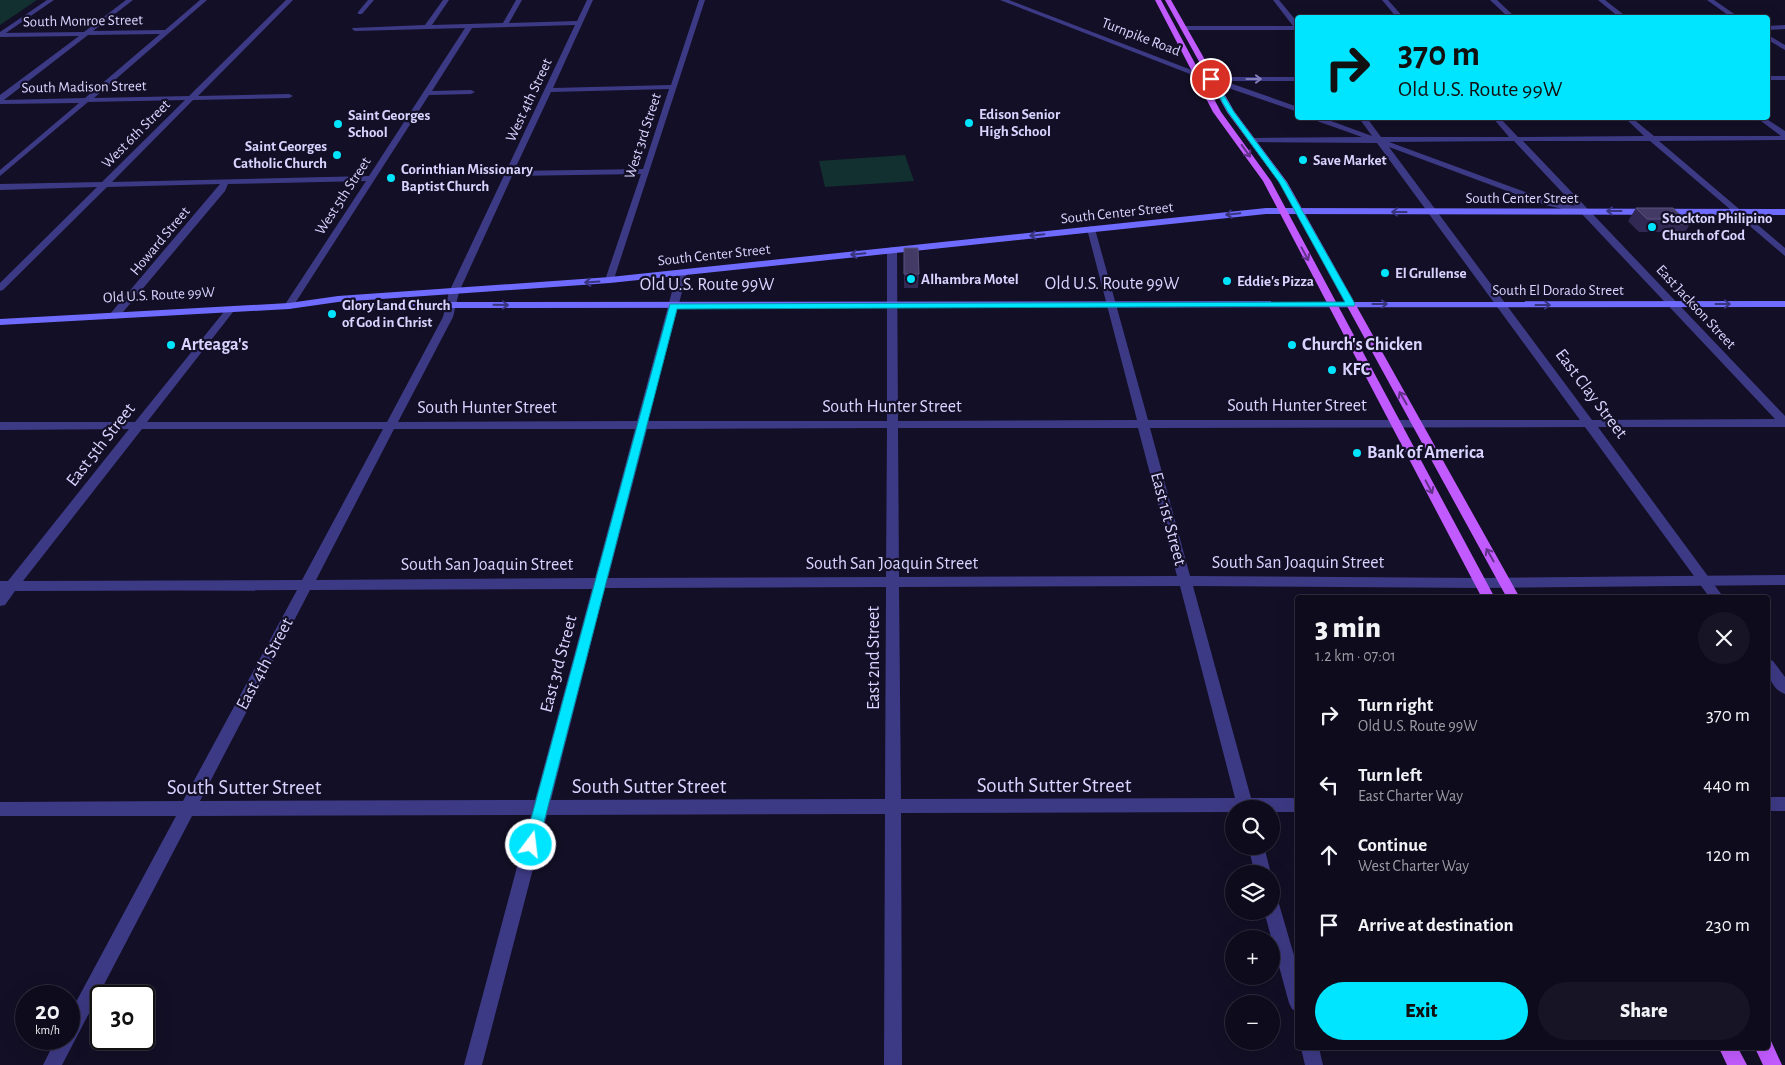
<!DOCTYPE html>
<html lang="en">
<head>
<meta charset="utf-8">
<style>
  :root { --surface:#0e0b1c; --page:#171425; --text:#f1f3f6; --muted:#9b9ba3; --line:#2e2b3b; --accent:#00e5ff }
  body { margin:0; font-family:"Alegreya Sans",sans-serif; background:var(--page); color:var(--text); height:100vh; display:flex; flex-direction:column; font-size:19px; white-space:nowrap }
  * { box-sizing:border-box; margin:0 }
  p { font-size:16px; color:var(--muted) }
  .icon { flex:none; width:28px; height:28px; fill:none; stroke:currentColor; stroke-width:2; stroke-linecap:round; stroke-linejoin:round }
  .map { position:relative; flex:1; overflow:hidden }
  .side { position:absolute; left:1295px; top:595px; width:475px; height:455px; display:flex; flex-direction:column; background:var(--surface); border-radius:5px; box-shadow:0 5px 20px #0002,0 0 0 1px var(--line) }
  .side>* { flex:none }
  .hud { position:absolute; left:1295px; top:15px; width:475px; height:105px; border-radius:5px; box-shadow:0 5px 20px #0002,0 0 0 1px var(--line); background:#00e5ff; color:#111; overflow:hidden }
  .buttons { position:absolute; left:1225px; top:800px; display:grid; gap:10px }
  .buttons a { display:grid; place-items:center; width:55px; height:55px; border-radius:50%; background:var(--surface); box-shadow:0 5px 20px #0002,0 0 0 1px var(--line); font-size:25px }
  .speed { position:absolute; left:15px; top:985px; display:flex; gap:10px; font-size:25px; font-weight:700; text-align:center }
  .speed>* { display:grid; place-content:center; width:65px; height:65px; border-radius:50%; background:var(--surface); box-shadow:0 5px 20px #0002,0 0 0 1px var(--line); line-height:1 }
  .speed small { font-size:12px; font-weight:400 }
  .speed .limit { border:2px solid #111; border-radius:8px; background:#fff; color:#111 }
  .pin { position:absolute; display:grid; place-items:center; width:42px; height:42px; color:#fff; margin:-21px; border:2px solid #fff; border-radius:50%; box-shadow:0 1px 5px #0007 }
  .me { position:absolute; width:55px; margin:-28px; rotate:15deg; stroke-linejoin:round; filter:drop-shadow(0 0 4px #0008) }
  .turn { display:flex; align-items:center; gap:18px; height:105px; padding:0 20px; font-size:22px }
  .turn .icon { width:65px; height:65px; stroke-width:2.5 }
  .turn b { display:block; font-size:35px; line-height:42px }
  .round { display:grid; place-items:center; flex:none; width:52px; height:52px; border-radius:26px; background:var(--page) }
  .head { display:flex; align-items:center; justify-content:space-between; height:85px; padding:0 20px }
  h1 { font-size:30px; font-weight:800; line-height:38px }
  .primary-button { display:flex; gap:10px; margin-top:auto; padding:10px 20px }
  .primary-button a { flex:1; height:58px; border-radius:30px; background:var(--accent); color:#111; font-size:20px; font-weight:800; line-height:58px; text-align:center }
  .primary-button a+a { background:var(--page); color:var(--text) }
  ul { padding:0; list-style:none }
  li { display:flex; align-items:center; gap:15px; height:70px; padding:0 20px }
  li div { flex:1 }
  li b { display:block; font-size:19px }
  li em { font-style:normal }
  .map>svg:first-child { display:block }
  .green { fill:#12302f }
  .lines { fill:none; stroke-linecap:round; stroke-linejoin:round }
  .minor { fill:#3d3a85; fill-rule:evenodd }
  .tertiary { fill:#3d3a85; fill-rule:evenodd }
  .secondary { fill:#6f6bff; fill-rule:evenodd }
  .primary { fill:#c25bff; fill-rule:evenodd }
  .wall { fill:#312854 }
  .building { fill:#433a66; stroke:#5a527e }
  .oneway { stroke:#837fbc }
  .oneway2 { stroke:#623188 }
  .oneway3 { stroke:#38347d }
  .route { fill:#00e5ff; stroke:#0095a6 }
  .poi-dot { fill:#00e5ff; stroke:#130f26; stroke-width:2 }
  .labels { text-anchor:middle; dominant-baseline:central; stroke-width:4.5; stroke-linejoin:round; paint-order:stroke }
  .far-street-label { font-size:15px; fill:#d9d4ff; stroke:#130f26 }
  .far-poi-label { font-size:15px; font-weight:bold; fill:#d9d4ff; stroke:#130f26; text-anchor:start }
  .street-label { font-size:18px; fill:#d9d4ff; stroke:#130f26 }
  .poi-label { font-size:18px; font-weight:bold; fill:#d9d4ff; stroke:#130f26; text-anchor:start }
  .near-street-label { font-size:21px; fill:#d9d4ff; stroke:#130f26 }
</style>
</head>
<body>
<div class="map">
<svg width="1785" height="1065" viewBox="0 0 1785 1065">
  <rect width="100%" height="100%" fill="#130f26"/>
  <g class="green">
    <polygon points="0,0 37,0 0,25"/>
    <polygon points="905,155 914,181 825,187 819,161"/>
  </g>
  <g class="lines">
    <g class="minor">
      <path d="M126,0H133L93,31L165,30L200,0H207L94,98L189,96L286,0H293L198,96L289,94L293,96L289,98L193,100L112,182L369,176L465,28L355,31L352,29L353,28L425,25L443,0H449L432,25L503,23L516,0H522L509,23L577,21L587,0H593L553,88L671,85L699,0H705L613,282H607L605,280L641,174L512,176L459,292L453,317L398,422L637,421L677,273L682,270L687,273L648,421H887V250L892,247L897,250L898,421L1137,420L1087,229L1091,226L1095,229L1148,420H1580L1377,143L1253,142L1249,140L1253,138L1362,137L1314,120V118H1323L1372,136L1359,118H1367L1381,137H1509L1493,118H1500L1518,137L1644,136L1625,118H1632L1654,136H1781L1757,118H1765L1785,131V140L1659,141L1785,248V256L1650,141H1523L1785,416V427H1598L1724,598H1710L1585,427L1150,428L1190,576L1482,578L1487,579L1489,583L1487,587L1482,588L1193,586L1251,798H1298V812H1271V809H1234V812L901,813L902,1065H884L885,814L547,815L482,1065H464L531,815L192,816L62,1065H43L56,1039H69V1015L176,816H0V802L183,801L297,590L15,591L5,605L0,606V581H8L129,429L0,430V422H135L227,308H233V312L147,422H387L443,317L449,292L575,25L472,28L432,91L471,90L475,92L471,94L429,95L292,308L289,309L284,306L366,181L228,184L225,191L118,318L114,319L109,316L110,314L220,184L107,187L3,290L0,291V283L97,187L0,190V184L102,182L185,100L88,102L0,176V170L79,103L0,104V95L79,36L0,37V33L84,32ZM160,34L85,98L4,100L88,35ZM669,89L643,169L514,171L551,92ZM1514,141L1575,206L1550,201L1389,142ZM1389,147L1545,205L1581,213L1775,419L1592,420ZM887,428L886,577L608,578L647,429ZM898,428H1138L1177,576L899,577ZM142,429H383L302,580L23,581ZM394,429H635L595,578L316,580ZM1180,586L1235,798L901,799L899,587ZM886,587L885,799L551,800L605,588ZM592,589L535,800L200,801L310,590Z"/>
      <polygon points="368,0 374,0 362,14 358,14 358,12"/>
      <polygon points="1273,0 1279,0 1298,23 1298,30 1183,30 1180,28 1183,26 1293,26"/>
      <polygon points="1382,0 1388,0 1404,18 1397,18"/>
      <polygon points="1490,0 1497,0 1516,18 1509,18"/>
      <polygon points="1598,0 1605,0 1628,18 1620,18"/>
      <polygon points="1707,0 1714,0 1740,18 1732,18"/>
      <polygon points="1785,25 1785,29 1768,30 1768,26"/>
      <polygon points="1768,35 1785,45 1785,50 1768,40"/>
      <rect x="1768" y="76" width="17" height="4"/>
      <polygon points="1208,77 1298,77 1298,81 1224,81 1298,107 1298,112 1208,81"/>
      <path d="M1768,659L1773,661L1785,677V694C1771,689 1766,672 1768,659Z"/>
      <rect x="1768" y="797" width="17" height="14"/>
      <polygon points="1248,846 1264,846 1271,874 1255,874"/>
      <polygon points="1271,896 1277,898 1279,904 1298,969 1298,1012 1292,1009 1289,1003 1264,911 1271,911"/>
      <polygon points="1301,1048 1319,1048 1323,1065 1305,1065"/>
    </g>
    <g class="tertiary">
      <polygon points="47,0 54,0 0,37 0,32"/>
      <polygon points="1000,0 1009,0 1215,79 1208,81"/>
      <polygon points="1785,575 1785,585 1482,588 1477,587 1475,583 1477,579 1482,578"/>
    </g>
    <g class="secondary">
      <polygon points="1266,208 1785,209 1785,215 1266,214 610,283 338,302 289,309 0,325 0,319 289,303 338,296 610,277"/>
      <polygon points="1785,301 1785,307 358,308 353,305 358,302"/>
    </g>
    <g class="primary">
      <polygon points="1155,0 1161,0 1221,112 1271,181 1495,598 1482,598 1263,181 1213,112"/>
      <polygon points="1165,0 1171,0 1234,111 1287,182 1520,598 1507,598 1279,182 1227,112"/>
      <polygon points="1768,1040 1771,1041 1782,1065 1763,1065 1755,1048 1768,1048"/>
      <polygon points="1719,1048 1738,1048 1747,1065 1727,1065"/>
    </g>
  </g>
  <g class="wall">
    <polygon points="1636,208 1690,224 1682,237 1667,237 1662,232 1639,232 1628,221"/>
    <polygon points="904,248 919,274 918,288 904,288"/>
  </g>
  <g class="building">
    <polygon points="1636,208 1673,208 1690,224 1676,224 1670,219 1647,219"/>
    <polygon points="904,248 918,248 919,274 904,274"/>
  </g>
  <defs><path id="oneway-shaft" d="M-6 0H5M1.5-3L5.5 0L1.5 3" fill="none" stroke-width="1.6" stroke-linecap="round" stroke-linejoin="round" transform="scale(1.25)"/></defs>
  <use class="oneway" href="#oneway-shaft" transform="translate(1254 79)"/>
  <g class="oneway2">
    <use href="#oneway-shaft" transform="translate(1246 151) rotate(54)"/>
    <use href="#oneway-shaft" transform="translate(1305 254) rotate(62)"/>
    <use href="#oneway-shaft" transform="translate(1403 398) rotate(-120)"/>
    <use href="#oneway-shaft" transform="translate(1429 487) rotate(62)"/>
    <use href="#oneway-shaft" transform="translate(1490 555) rotate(-120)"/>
  </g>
  <g class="oneway3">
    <use href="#oneway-shaft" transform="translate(1614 211) rotate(-180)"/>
    <use href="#oneway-shaft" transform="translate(1399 212) rotate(-180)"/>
    <use href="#oneway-shaft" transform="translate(1233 214) rotate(174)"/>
    <use href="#oneway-shaft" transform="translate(1037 235) rotate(174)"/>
    <use href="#oneway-shaft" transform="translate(858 254) rotate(174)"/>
    <use href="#oneway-shaft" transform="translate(592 282) rotate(176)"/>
    <use href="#oneway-shaft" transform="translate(1380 304)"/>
    <use href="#oneway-shaft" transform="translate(1723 304)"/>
    <use href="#oneway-shaft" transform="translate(501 305) rotate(1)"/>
    <use href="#oneway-shaft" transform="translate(1543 305)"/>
  </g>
  <polygon class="route" points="1208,77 1213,77 1234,112 1286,182 1355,304 1354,306 677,309 538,845 536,850 531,852 526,850 524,845 670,304 1345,302 1279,182 1228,112"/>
  <g class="poi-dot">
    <circle cx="969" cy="123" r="5"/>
    <circle cx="338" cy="124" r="5"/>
    <circle cx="337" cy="155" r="5"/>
    <circle cx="1303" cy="160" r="5"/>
    <circle cx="391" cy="178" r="5"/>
    <circle cx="1652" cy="227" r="5"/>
    <circle cx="1385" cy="273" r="5"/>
    <circle cx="911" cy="279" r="5"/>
    <circle cx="1227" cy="281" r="5"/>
    <circle cx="332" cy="314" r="5"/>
    <circle cx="171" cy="345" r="5"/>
    <circle cx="1292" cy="345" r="5"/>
    <circle cx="1332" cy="370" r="5"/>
    <circle cx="1357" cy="453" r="5"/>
  </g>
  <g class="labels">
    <g class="far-street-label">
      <text transform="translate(83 21) rotate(-1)">South Monroe Street</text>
      <text transform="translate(1141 37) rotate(21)">Turnpike Road</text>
      <text transform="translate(84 87) rotate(-1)">South Madison Street</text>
      <text transform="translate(529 100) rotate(-65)">West 4th Street</text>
      <text transform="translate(136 134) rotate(-45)">West 6th Street</text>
      <text transform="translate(643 136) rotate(-72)">West 3rd Street</text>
      <text transform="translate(343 196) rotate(-57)">West 5th Street</text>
      <text x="1522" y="198">South Center Street</text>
      <text transform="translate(1117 213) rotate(-6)">South Center Street</text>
      <text transform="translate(160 241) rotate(-50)">Howard Street</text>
      <text transform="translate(714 255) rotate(-6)">South Center Street</text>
      <text x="1558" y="290">South El Dorado Street</text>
      <text transform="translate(159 295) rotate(-3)">Old U.S. Route 99W</text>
      <text transform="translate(1696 307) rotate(47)">East Jackson Street</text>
    </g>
    <g class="far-poi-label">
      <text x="979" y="114">Edison Senior<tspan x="979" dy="17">High School</tspan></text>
      <text x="348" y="115">Saint Georges<tspan x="348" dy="17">School</tspan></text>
      <text x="327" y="146" text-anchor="end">Saint Georges<tspan x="327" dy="17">Catholic Church</tspan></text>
      <text x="1313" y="160">Save Market</text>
      <text x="401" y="169">Corinthian Missionary<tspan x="401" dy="17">Baptist Church</tspan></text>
      <text x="1662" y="218">Stockton Philipino<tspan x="1662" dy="17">Church of God</tspan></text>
      <text x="1395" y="273">El Grullense</text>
      <text x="921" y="279">Alhambra Motel</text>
      <text x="1237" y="281">Eddie's Pizza</text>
      <text x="342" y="305">Glory Land Church<tspan x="342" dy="17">of God in Christ</tspan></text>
    </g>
    <g class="street-label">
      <text x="1112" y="284">Old U.S. Route 99W</text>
      <text x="707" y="285">Old U.S. Route 99W</text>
      <text transform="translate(1591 394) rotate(53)">East Clay Street</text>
      <text x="1297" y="406">South Hunter Street</text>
      <text x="892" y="407">South Hunter Street</text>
      <text x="487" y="408">South Hunter Street</text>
      <text transform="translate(101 445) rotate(-52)">East 5th Street</text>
      <text transform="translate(1168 519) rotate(75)">East 1st Street</text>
      <text x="1298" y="563">South San Joaquin Street</text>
      <text x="892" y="564">South San Joaquin Street</text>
      <text x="487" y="565">South San Joaquin Street</text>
      <text transform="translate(874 658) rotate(-90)">East 2nd Street</text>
      <text transform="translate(265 664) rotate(-62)">East 4th Street</text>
      <text transform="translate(559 664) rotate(-75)">East 3rd Street</text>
    </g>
    <g class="poi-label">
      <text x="181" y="345">Arteaga's</text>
      <text x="1302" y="345">Church's Chicken</text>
      <text x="1342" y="370">KFC</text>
      <text x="1367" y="453">Bank of America</text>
    </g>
    <g class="near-street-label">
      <text x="1054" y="785">South Sutter Street</text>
      <text x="649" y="786">South Sutter Street</text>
      <text x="244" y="787">South Sutter Street</text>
    </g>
  </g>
</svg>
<div class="buttons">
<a><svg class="icon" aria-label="search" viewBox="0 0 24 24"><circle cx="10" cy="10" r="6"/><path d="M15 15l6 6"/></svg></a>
<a><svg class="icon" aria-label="layers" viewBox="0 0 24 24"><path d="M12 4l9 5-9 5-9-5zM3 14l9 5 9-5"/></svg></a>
<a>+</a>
<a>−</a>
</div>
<div class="speed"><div>20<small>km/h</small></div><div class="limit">30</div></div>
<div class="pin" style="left:1211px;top:79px;background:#d93025"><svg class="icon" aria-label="arrive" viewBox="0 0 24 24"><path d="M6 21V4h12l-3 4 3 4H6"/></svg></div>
<svg class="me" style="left:531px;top:845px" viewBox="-20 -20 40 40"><circle r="17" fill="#00e5ff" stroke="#fff" stroke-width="3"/><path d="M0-11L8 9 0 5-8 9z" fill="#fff"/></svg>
<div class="hud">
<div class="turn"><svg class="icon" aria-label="right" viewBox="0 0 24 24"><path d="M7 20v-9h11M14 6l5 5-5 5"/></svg><div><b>370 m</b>Old U.S. Route 99W</div></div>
</div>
<section class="side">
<div class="head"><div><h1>3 min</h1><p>1.2 km · 07:01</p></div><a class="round"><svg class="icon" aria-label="close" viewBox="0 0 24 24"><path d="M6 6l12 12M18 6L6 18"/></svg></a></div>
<ul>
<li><svg class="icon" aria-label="right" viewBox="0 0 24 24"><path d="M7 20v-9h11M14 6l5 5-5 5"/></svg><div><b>Turn right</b><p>Old U.S. Route 99W</p></div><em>370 m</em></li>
<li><svg class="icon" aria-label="left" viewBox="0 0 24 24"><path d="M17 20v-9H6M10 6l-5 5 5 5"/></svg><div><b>Turn left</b><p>East Charter Way</p></div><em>440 m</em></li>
<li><svg class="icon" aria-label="ahead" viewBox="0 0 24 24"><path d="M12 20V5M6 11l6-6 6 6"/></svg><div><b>Continue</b><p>West Charter Way</p></div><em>120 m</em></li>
<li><svg class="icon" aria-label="arrive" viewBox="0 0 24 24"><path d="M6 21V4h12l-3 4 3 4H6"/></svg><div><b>Arrive at destination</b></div><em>230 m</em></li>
</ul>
<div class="primary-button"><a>Exit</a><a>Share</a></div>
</section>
</div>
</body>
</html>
